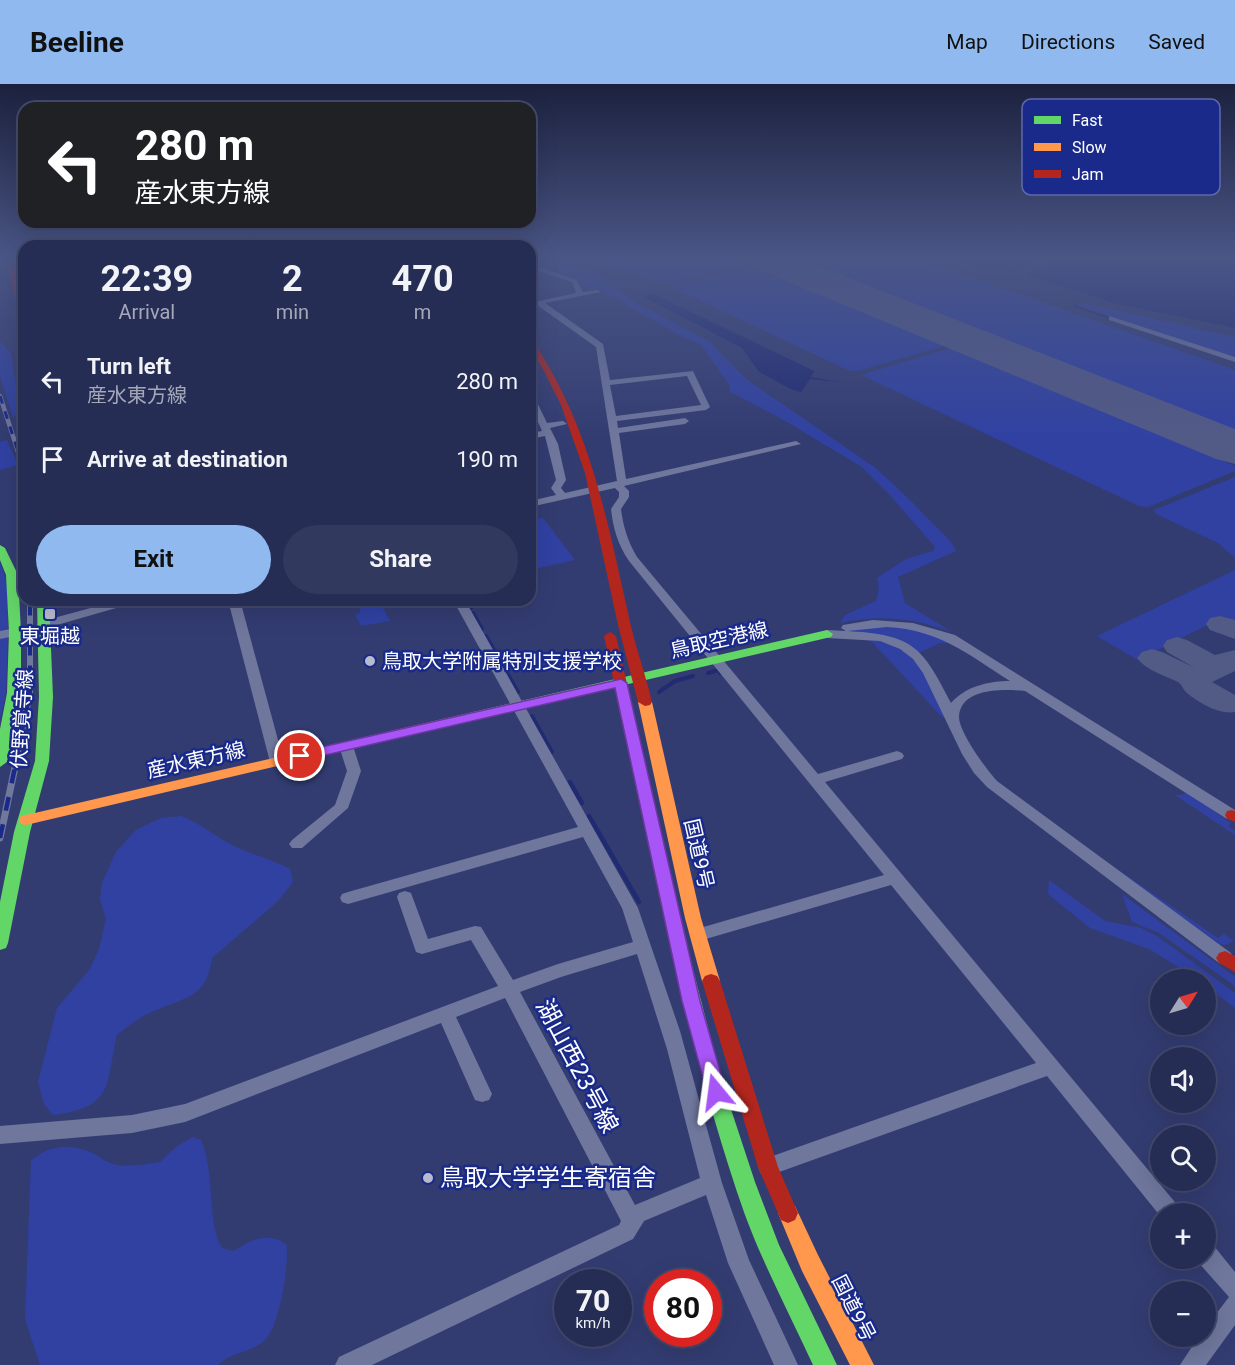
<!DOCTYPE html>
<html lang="en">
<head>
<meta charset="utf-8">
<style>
  :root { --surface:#262d55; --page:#32395f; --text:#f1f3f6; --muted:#a4a8b9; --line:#42496c; --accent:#90b9f0 }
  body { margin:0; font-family:Roboto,"Noto Sans JP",sans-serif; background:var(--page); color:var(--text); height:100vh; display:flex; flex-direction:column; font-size:22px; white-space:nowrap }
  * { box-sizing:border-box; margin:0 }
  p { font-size:20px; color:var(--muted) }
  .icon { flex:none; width:33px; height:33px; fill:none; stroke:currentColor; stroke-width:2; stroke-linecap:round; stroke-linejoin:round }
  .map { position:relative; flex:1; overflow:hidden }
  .side { position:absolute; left:18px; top:156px; width:518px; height:366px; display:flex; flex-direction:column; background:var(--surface); border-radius:18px; box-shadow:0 6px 24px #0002,0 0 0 2px var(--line) }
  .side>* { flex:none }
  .hud { position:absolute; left:18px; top:18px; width:518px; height:126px; border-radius:18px; box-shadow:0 6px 24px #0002,0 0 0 2px var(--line); background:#202124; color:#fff; overflow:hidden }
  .needle { width:39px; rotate:53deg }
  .tools { position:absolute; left:1150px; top:885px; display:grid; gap:12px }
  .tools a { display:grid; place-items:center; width:66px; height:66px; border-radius:50%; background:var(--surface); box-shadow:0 6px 24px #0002,0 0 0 2px var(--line); font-size:30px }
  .speed { position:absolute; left:554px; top:1185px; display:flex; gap:12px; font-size:30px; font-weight:700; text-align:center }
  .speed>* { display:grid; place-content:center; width:78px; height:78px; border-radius:50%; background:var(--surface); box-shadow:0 6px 24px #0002,0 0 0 2px var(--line); line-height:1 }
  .speed small { font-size:15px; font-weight:400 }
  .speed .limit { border:9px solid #d22; background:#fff; color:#111 }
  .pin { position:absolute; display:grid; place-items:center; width:51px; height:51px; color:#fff; margin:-26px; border:3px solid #fff; border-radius:50%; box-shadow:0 2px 6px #0007 }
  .me { position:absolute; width:66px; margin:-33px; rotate:344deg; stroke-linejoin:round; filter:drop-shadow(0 0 4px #0008) }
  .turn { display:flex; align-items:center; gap:21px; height:126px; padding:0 18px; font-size:27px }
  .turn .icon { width:78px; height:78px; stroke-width:2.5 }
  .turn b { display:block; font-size:42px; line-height:51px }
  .eta { display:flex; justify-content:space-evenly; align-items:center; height:102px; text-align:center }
  .eta b { font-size:36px; font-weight:700; line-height:42px }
  .cta { display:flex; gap:12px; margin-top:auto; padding:12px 18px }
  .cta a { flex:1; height:69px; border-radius:36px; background:var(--accent); color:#111; font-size:24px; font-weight:700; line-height:69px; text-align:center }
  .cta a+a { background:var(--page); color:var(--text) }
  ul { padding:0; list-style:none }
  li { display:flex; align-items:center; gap:18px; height:78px; padding:0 18px }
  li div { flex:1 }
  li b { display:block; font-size:22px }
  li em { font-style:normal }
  header { display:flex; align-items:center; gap:36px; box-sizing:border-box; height:84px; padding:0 30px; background:var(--accent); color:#111 }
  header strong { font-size:28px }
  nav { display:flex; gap:33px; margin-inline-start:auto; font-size:21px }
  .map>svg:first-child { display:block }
  .green { fill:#3041a2 }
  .water { fill:#202b72 }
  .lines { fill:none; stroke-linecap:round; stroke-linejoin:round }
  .stream-far2 { stroke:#202b72; stroke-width:2 }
  .stream-far1 { stroke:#202b72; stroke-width:4 }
  .stream { stroke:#202b72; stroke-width:4.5 }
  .taxiway { fill:#525a86; fill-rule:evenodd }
  .runway { fill:#525a86; fill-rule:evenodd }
  .street { fill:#6f779d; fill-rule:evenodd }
  .fast { fill:#63d668; fill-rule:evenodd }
  .slow { fill:#ff974d; fill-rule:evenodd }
  .jam { fill:#b3261e; fill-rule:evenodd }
  .rail-far2-casing { stroke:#70789c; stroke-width:4.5 }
  .rail-far1-casing { stroke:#70789c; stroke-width:6 }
  .rail-casing { stroke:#70789c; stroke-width:7 }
  .rail-far2 { stroke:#1a2a8a; stroke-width:3; stroke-dasharray:8; stroke-linecap:butt }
  .rail-far1 { stroke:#1a2a8a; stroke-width:4; stroke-dasharray:10; stroke-linecap:butt }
  .rail { stroke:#1a2a8a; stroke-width:4.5; stroke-dasharray:14; stroke-linecap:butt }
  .route { fill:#a855f7; stroke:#6d37a1; stroke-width:1.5 }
  .poi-dot { fill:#b8bbcd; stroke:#1a2a8a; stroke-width:2 }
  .labels { text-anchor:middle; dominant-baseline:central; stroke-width:5; stroke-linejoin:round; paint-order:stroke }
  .poi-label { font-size:20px; fill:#fff; stroke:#1a2a8a }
  .street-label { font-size:20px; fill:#fff; stroke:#1a2a8a }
  .near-street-label { font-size:24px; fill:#fff; stroke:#1a2a8a }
  .near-poi-label { font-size:24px; fill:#fff; stroke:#1a2a8a; text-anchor:start }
  .key { fill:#1a2a8a; stroke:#5f6aad; stroke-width:1.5 }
  .key-label { font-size:16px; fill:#fff }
</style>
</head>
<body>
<header>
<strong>Beeline</strong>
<nav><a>Map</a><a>Directions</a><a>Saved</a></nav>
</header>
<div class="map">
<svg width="1235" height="1281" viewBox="0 0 1235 1281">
  <rect width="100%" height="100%" fill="#333c71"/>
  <g class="green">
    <path d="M551,175L596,190L637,219L710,258L746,295L877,385L909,415L951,458L956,467L898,493L905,519L952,548C915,534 878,530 840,539L845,531L876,517L879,504L877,494L906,475L933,467L935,463L888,409L862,383L782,335L730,308V302L701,261L677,250L600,206H587L576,194L530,179V175Z"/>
    <polygon points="735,175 749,181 663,199 579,175"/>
    <polygon points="919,175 1235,286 1235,347 798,175"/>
    <polygon points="752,183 946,262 857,287 850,287 669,202"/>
    <polygon points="1084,219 1235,253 1235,275 1079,222"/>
    <polygon points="0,257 11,269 19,322 17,331 13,333 0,292"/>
    <polygon points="950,264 1235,382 1235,387 1148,423 1139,422 861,291"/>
    <polygon points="7,356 18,381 0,386 0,358"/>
    <polygon points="1235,393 1235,474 1218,459 1156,430 1154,426"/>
    <polygon points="543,434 575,476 530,486 530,436"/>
    <polygon points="0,479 7,497 8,544 0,548"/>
    <polygon points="1235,486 1235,538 1223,533 1138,576 1097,552"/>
    <polygon points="356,516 379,516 390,537 361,542 355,531 361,528"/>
    <polygon points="867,542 905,543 954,559 940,559 919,569 897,555 851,546"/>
    <polygon points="8,552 6,610 0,636 0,553"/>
    <path d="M870,553C923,569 923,588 946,634L942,633L872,558L864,554Z"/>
    <polygon points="1187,708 1231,739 1228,742 1235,747 1235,751 1175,711 1181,711"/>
    <path d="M181,732C201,739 215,753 234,762C252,771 273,775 290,785L293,798L277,818L212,874C207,912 188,913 156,926C141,932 129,941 117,951C105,1002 115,1023 53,1031L44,1020L38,998L57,924L90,885L99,865L106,835L100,815L102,799L116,768L136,746L161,734Z"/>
    <polygon points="1092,768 1218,854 1224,850 1234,857 1225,861 1220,860 1113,785"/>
    <polygon points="1049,796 1105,837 1141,844 1157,852 1235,909 1235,924 1206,902 1206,896 1198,895 1149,865 1090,844 1048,810"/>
    <polygon points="1122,810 1235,893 1235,902 1159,849 1132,838"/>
    <path d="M192,1053L201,1056C215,1087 207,1141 222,1164L234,1167C251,1155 268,1148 286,1160C290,1178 279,1247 263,1258C249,1269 230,1268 218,1281H40L25,1235L31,1077C47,1062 67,1059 88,1067C98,1071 106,1079 117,1081C131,1083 146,1080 160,1078L176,1063Z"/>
  </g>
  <g class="water">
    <polygon points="1037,175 1014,188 938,175"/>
    <polygon points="1056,175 1235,175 1235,244 1117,220 1026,191"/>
    <polygon points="654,210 812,286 814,288 810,293 840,298 810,295 801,308 791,305 759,288 742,264 644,213"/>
  </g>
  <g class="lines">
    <polyline class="stream-far2" points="1076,220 1074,222 1113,235"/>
    <g class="stream-far1">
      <polyline points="466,516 471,524"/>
      <polyline points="473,529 482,545"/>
      <polyline points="486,552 518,608"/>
      <polyline points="708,589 718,586 720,589"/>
      <polyline points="659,608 675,597 693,592"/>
      <polyline points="532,632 552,668"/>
    </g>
    <g class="stream">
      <polyline points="570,698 582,719"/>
      <polyline points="589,732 639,818"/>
    </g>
    <g class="taxiway">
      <polygon points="1220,532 1235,536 1235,555 1210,546 1206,540 1210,534"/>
      <path d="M1177,553L1187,556L1215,571L1235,566V587L1212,598L1235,611V628C1220,631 1199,619 1187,609C1183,606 1182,600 1178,598C1164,591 1147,587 1137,574L1142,568L1152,565L1162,568L1195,584L1167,568L1163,562L1167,556Z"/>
    </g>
    <polygon class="runway" points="748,175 801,175 1235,345 1235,380 1216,375 753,183"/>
    <g class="street">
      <path d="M530,180L577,196L583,208L597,206L601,208L545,219L603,260L610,296L693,287L710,323L706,326L617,337L618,344L685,334L689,337L685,340L619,349L626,395L796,357L801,360L624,402L629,407V413L621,425C623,442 628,458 637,473L818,690L897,667L902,669L904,672L902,675L825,698L1179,1123L1182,1130H1161V1133L1047,992L768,1092L761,1090L758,1083L761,1076L1036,979L891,801L699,857L693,856L691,851L693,846L884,791L629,477C618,461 613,444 611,425L619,413V408L615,404L530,423V417L556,411L551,404L556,396L545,352L530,355V349L542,347L530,320V310L534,312L547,339L563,337L567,340L550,344L558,360L566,396L561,404L565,409L617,397L596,263L537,221L530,219L576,209L572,198L530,184ZM687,292L701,321L616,332L610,301Z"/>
      <polygon points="1109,232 1235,273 1235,278 1109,236"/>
      <polygon points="120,516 139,516 137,518 43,545 37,541 39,538"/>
      <polygon points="228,516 240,516 284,678 282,681 277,683 270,678"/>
      <path d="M453,516H465L638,824L680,947L722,1099L749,1176L798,1281H774L728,1179L706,1111L644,1137L633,1155L372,1281H335L339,1273L619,1141L621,1137L505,914L456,933L492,1010L489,1016L482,1018L475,1016L441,939L185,1038L132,1049L0,1060V1042L132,1031L185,1020L498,902L471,856L422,870L416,868L397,813L399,809L405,807L411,809L428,855L475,842L481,843L513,896L558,880L633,858L622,824L583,753L348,820L342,818L340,814L342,810L348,808L578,743ZM637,870L667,965L700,1094L635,1121L520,908L561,893Z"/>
      <path d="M873,536L913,539L955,551L1235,726V735H1227L1025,607C1006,605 960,603 959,633C959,648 986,685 997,697L1231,869L1234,874L1231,879L1225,881L1219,879L987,703L974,689L962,670L923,589L913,575L900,565L880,557L827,554L821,550L827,546L846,547L841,544L843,541ZM887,543C940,546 967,570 1010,597C989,597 966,602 951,619C922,562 913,551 848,547Z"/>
      <polygon points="15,544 21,548 19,551 0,555 0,547"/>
      <polygon points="346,658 353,662 361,687 348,724 302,764 292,764 289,760 292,756 335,721 347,687 339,662"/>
      <polygon points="1206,1159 1214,1162 1235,1188 1235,1241 1206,1281 1180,1281 1199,1252 1206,1252 1206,1243 1229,1213 1198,1178 1197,1174 1206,1174"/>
    </g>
    <g class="fast">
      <polygon points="0,461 5,464 18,491 21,548 21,609 7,678 0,683 0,645 7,609 9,548 6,491 0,476"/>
      <polygon points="37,516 49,516 53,613 49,677 30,748 8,859 6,864 0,866 0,818 14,748 35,677 39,613"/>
      <polygon points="827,546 833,550 831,553 456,640 449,636 456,632"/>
      <path d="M679,855L685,857L687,862L722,998L755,1098L779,1161L837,1281H813C790,1231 764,1182 745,1131C714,1043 691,953 671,862L673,857Z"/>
    </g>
    <g class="slow">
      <polygon points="645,614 652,618 701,834 720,897 717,902 711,904 705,902 702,897 685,834 638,618"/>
      <polygon points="456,632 463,636 461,639 26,741 21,740 19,736 21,732 26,731"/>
      <polygon points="788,1119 795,1122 818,1171 874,1281 850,1281 802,1187 778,1129 781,1122"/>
    </g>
    <g class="jam">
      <polygon points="5,175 11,175 24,216 24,260 20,258 17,218"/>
      <path d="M530,257H533C590,343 606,431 628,529C634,559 645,588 652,618L650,621L645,622L638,618L618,541L585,389L561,321L545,289L530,264Z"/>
      <polygon points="610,548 616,552 687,862 685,867 679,869 673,867 671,862 604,552"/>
      <polygon points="1232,726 1235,727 1235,738 1227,735 1225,731 1227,727"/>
      <polygon points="1225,867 1235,872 1235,888 1219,879 1216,874 1219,869"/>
      <polygon points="711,890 717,892 720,897 778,1083 798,1129 795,1136 788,1139 781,1136 758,1083 702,897 705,892"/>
    </g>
    <defs>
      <polyline id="rail-far2" points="0,312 24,386"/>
      <polyline id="rail-far1" points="17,670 30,610 30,516"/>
      <polyline id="rail" points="0,754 18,669"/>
    </defs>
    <use href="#rail-far2" class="rail-far2-casing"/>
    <use href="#rail-far1" class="rail-far1-casing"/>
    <use href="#rail" class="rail-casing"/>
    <use href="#rail-far2" class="rail-far2"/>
    <use href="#rail-far1" class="rail-far1"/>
    <use href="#rail" class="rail"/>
  </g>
  <linearGradient id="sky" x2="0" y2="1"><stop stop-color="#1c213e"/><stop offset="0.49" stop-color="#4a5686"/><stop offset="1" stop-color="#4a5686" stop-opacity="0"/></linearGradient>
  <rect width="1235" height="355" fill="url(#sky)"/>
  <polygon class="route" points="621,595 627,599 700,917 726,1008 723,1014 716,1017 710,1014 707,1008 682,917 615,604 300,677 293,672 300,668"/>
  <g class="poi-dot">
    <rect x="44" y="524" width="12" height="12" rx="3"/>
    <circle cx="370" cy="577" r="6"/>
    <circle cx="428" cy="1094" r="6"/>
  </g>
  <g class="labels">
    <g class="poi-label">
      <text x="50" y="552">東堀越</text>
      <text x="382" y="577" text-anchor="start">鳥取大学附属特別支援学校</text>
    </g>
    <g class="street-label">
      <text transform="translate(719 556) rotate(-13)">鳥取空港線</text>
      <text transform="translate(22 635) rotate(-86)">伏野覚寺線</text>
      <text transform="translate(196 676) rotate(-13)">産水東方線</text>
      <text transform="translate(699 770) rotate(77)">国道9号</text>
      <text transform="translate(854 1224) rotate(63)">国道9号</text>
    </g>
    <g class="near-street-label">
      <text transform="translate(577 982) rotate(62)">湖山西23号線</text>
    </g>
    <g class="near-poi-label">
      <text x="440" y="1094">鳥取大学学生寄宿舎</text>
    </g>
  </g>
  <rect x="1022" y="15" width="198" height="96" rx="9" class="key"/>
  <rect x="1034" y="32" width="27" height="8" fill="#63d668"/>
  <rect x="1034" y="59" width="27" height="8" fill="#ff974d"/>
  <rect x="1034" y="86" width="27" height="8" fill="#b3261e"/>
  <g class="key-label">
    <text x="1072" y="42">Fast</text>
    <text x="1072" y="69">Slow</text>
    <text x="1072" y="96">Jam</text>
  </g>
</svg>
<div class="tools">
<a><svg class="needle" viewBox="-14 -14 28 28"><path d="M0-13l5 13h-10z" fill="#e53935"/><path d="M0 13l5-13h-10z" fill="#a4a8b9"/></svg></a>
<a><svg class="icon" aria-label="sound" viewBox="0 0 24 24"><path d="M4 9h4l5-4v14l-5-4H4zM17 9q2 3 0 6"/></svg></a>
<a><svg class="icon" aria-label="search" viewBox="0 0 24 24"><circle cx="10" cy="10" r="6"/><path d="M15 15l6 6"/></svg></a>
<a>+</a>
<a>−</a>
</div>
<div class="speed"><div>70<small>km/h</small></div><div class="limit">80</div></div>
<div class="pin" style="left:300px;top:672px;background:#d93025"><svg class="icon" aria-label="arrive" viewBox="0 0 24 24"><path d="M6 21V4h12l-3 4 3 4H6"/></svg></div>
<svg class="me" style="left:716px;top:1008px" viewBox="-20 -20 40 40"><path d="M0-17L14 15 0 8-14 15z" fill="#a855f7" stroke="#fff" stroke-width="4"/></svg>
<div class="hud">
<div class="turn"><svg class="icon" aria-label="left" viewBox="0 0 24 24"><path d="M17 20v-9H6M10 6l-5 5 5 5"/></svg><div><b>280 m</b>産水東方線</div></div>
</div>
<section class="side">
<div class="eta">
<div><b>22:39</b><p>Arrival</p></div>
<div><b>2</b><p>min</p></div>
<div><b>470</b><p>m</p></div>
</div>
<ul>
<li><svg class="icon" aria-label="left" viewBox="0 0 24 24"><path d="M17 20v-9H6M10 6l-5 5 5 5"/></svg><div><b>Turn left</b><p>産水東方線</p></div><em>280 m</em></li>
<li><svg class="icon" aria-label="arrive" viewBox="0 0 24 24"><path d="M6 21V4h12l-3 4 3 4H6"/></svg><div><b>Arrive at destination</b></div><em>190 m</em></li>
</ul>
<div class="cta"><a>Exit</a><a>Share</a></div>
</section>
</div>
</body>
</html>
